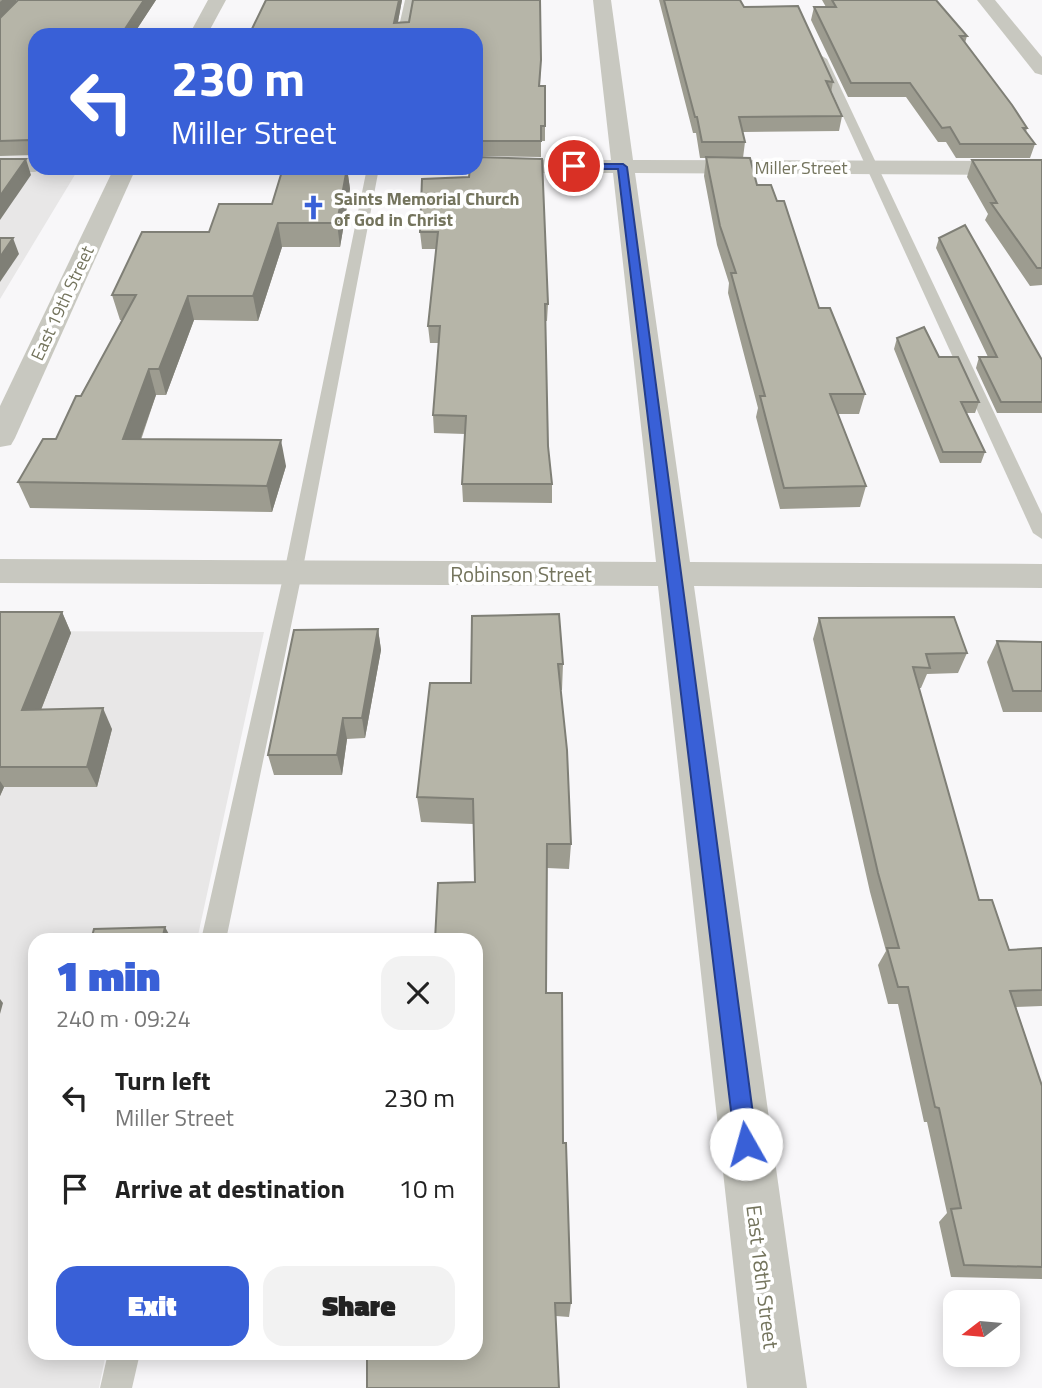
<!DOCTYPE html>
<html lang="en">
<head>
<meta charset="utf-8">
<style>
  :root { --surface:#fff; --page:#f2f2f2; --text:#222; --muted:#767676; --accent:#3960d7 }
  body { margin:0; font-family:"Titillium Web",sans-serif; background:var(--page); color:var(--text); height:100vh; display:flex; flex-direction:column; font-size:26px; white-space:nowrap }
  * { box-sizing:border-box; margin:0 }
  p { font-size:23px; color:var(--muted) }
  .icon { flex:none; width:38px; height:38px; fill:none; stroke:currentColor; stroke-width:2; stroke-linecap:round; stroke-linejoin:round }
  .map { position:relative; flex:1; overflow:hidden }
  .side { position:absolute; left:28px; top:933px; width:455px; height:427px; display:flex; flex-direction:column; background:var(--surface); border-radius:21px; box-shadow:0 4px 18px #0003 }
  .side>* { flex:none }
  .hud { position:absolute; left:28px; top:28px; width:455px; height:147px; border-radius:21px; box-shadow:0 4px 18px #0003; background:#3960d7; color:#fff; overflow:hidden }
  .needle { width:46px; rotate:254deg }
  .fabs { position:absolute; left:943px; top:1290px; display:grid; gap:14px }
  .fabs a { display:grid; place-items:center; width:77px; height:77px; border-radius:14px; background:var(--surface); box-shadow:0 4px 18px #0003; font-size:35px }
  .pin { position:absolute; display:grid; place-items:center; width:60px; height:60px; color:#fff; margin:-30px; border:4px solid #fff; border-radius:50%; box-shadow:0 2px 7px #0007 }
  .me { position:absolute; width:77px; margin:-38px; rotate:353deg; stroke-linejoin:round; filter:drop-shadow(0 0 5px #0008) }
  .turn { display:flex; align-items:center; gap:24px; height:147px; padding:0 28px; font-size:32px }
  .turn .icon { width:91px; height:91px; stroke-width:2.5 }
  .turn b { display:block; font-size:49px; line-height:60px }
  .round { display:grid; place-items:center; flex:none; width:74px; height:74px; border-radius:21px; background:var(--page) }
  .head { display:flex; align-items:center; justify-content:space-between; height:119px; padding:0 28px }
  h1 { font-size:42px; font-weight:800; line-height:52px; color:var(--accent) }
  .action { display:flex; gap:14px; margin-top:auto; padding:14px 28px }
  .action a { flex:1; height:80px; border-radius:21px; background:var(--accent); color:#fff; font-size:28px; font-weight:800; line-height:80px; text-align:center }
  .action a+a { background:var(--page); color:var(--text) }
  ul { padding:0; list-style:none }
  li { display:flex; align-items:center; gap:21px; height:91px; padding:0 28px }
  li div { flex:1 }
  li b { display:block; font-size:26px }
  li em { font-style:normal }
  .map>svg:first-child { display:block }
  .built { fill:#e8e7e7 }
  .lines { fill:none; stroke-linecap:round; stroke-linejoin:round }
  .lane { fill:#c8c8c0; fill-rule:evenodd }
  .street { fill:#c8c8c0; fill-rule:evenodd }
  .wall { fill:#9d9c90 }
  .shaded-wall { fill:#7f7f76 }
  .building { fill:#b6b5a8; stroke:#7f7f76; stroke-width:2 }
  .route { fill:#3960d7; stroke:#253e8c; stroke-width:2 }
  .labels { text-anchor:middle; dominant-baseline:central; stroke-width:7; stroke-linejoin:round; paint-order:stroke }
  .far-street-label { font-size:18px; fill:#74745d; stroke:#fff }
  .far-poi-label { font-size:18px; font-weight:bold; fill:#74745d; stroke:#fff; text-anchor:start }
  .street-label { font-size:21px; fill:#74745d; stroke:#fff }
</style>
</head>
<body>
<div class="map">
<svg width="1042" height="1388" viewBox="0 0 1042 1388">
  <rect width="100%" height="100%" fill="#f8f7f9"/>
  <g class="built">
    <polygon points="0,45 35,76 35,168 79,168 0,299"/>
    <polygon points="0,631 264,632 197,940 35,940 35,1353 106,1353 99,1388 0,1388"/>
  </g>
  <g class="lines">
    <g class="lane">
      <polygon points="405,0 415,0 407,35 397,35"/>
      <polygon points="822,56 827,59 1042,514 1042,539 1033,533 817,59"/>
      <polygon points="367,168 379,168 302,573 226,940 201,940 284,573"/>
      <polygon points="108,1353 140,1353 132,1388 100,1388"/>
    </g>
    <g class="street">
      <polygon points="208,0 226,0 207,35 189,35"/>
      <polygon points="593,0 611,0 633,160 1042,161 1042,175 635,173 690,562 1042,564 1042,588 694,586 807,1388 747,1388 658,586 0,583 0,559 656,562 613,173 476,173 466,168 476,168 476,159 611,160"/>
      <polygon points="977,0 995,0 1042,57 1042,75 1035,73"/>
      <polygon points="0,158 35,158 35,168 44,168 35,172 0,172"/>
      <polygon points="114,168 136,168 15,438 11,445 0,447 0,406"/>
    </g>
  </g>
  <g class="wall">
    <polygon points="0,0 17,1 156,0 133,35 35,35 35,157 35,155 0,156"/>
    <polygon points="266,0 402,0 398,22 409,22 413,0 540,0 541,60 540,86 545,86 545,141 541,141 541,157 476,156 476,35 249,35"/>
    <polygon points="659,0 740,0 744,7 833,82 831,93 842,116 839,131 743,132 745,142 743,158 819,308 865,394 859,414 838,414 866,486 860,507 780,509 756,417 758,408 728,293 729,283 717,245 704,176 706,158 700,158 696,133 693,133"/>
    <polygon points="822,0 936,0 967,36 965,43 1027,128 1026,132 1035,144 1030,158 956,158 946,142 938,142 906,97 848,97 811,20 814,7 826,7"/>
    <polygon points="972,160 1042,160 1042,285 1030,286 985,220 988,214 967,177"/>
    <polygon points="347,168 350,189 340,247 282,247 258,321 194,320 166,395 156,395 141,440 286,466 272,512 30,508 18,482 56,439 123,320 120,320 112,295 209,232"/>
    <polygon points="469,177 548,304 547,321 545,321 548,446 552,484 552,503 463,502 462,484 465,434 434,433 433,415 439,343 430,343 428,326 436,249 422,249 420,232"/>
    <polygon points="939,238 1042,360 1042,413 997,413 976,368 979,357 988,357 936,248"/>
    <polygon points="897,338 939,357 979,402 975,413 966,413 985,452 981,463 940,463 894,349"/>
    <polygon points="0,612 62,612 71,633 41,710 112,729 97,787 4,787 0,796"/>
    <polygon points="472,616 563,664 562,690 561,690 571,844 569,869 547,868 546,993 563,1143 571,1303 569,1317 556,1316 476,1353 475,882 473,824 421,822 417,797 471,683"/>
    <polygon points="819,618 967,653 958,673 927,674 921,688 919,688 979,900 1009,950 1042,948 1042,1006 1016,1007 1042,1086 1042,1279 951,1277 939,1222 947,1213 927,1122 924,1122 898,1004 888,1004 878,965 886,951 870,892 813,639"/>
    <polygon points="378,629 381,650 365,738 347,739 342,775 274,775 268,755"/>
    <polygon points="997,641 1042,642 1042,712 1003,712 987,662"/>
  </g>
  <g class="shaded-wall">
    <polygon points="2,0 16,0 17,2 0,20 0,2"/>
    <polygon points="144,0 156,0 133,35 121,35"/>
    <polygon points="399,0 402,0 396,32 394,23"/>
    <polygon points="26,159 31,175 0,220 0,196"/>
    <polygon points="347,168 350,189 340,247 337,223"/>
    <polygon points="278,223 282,247 258,321 253,296"/>
    <polygon points="13,238 19,254 0,282 0,257"/>
    <polygon points="188,296 194,320 166,395 159,369"/>
    <polygon points="149,369 156,395 131,465 123,439"/>
    <polygon points="281,440 286,466 272,512 267,486"/>
    <polygon points="62,612 71,633 33,730 22,710"/>
    <polygon points="378,629 381,650 365,738 362,718"/>
    <polygon points="103,708 112,729 97,787 87,767"/>
    <polygon points="343,718 347,739 342,775 337,755"/>
    <polygon points="0,781 4,787 0,796"/>
    <polygon points="165,927 170,936 169,940 162,940"/>
    <polygon points="0,999 3,1003 0,1014"/>
  </g>
  <g class="building">
    <polygon points="18,0 144,0 121,35 35,35 35,147 33,150 30,140 0,141 0,18"/>
    <polygon points="266,0 399,0 394,23 409,22 413,0 540,0 541,60 539,86 545,86 545,126 541,126 541,141 476,141 476,35 441,35 442,33 331,31 330,35 249,35"/>
    <polygon points="664,0 740,0 744,7 798,6 833,82 826,81 842,116 739,117 745,142 702,142 697,117 695,117"/>
    <polygon points="832,0 936,0 967,36 960,36 1012,105 1027,128 1023,128 1035,144 960,144 950,127 942,128 910,83 851,83 814,7 836,7"/>
    <polygon points="476,157 542,159 548,304 545,304 548,446 552,484 462,484 466,416 433,415 440,326 428,326 438,232 420,232 422,179 469,177 470,168 476,168"/>
    <polygon points="706,157 750,158 757,185 771,185 777,201 784,201 819,308 830,308 865,394 830,394 866,486 784,488 760,396 765,396 731,273 736,273 720,226"/>
    <polygon points="0,159 26,159 0,196"/>
    <polygon points="972,160 1042,160 1042,268 1037,268 991,203 997,203"/>
    <polygon points="283,168 347,168 337,223 278,223 253,296 188,296 159,369 149,369 123,439 281,440 267,486 18,482 43,439 56,439 76,396 81,396 136,295 112,295 142,232 209,232 219,204 272,204"/>
    <polygon points="965,225 1042,360 1042,402 1001,402 979,357 997,357 939,238"/>
    <polygon points="0,238 13,238 0,257"/>
    <polygon points="924,327 939,357 958,357 979,402 961,402 985,452 943,452 897,338"/>
    <polygon points="0,612 62,612 22,710 103,708 87,767 0,767"/>
    <polygon points="559,614 563,664 558,664 567,750 571,844 547,844 546,993 562,993 563,1143 566,1143 571,1303 555,1303 559,1388 367,1388 367,1353 476,1353 476,940 435,940 438,883 475,882 473,799 417,797 430,683 471,683 472,616"/>
    <polygon points="954,617 967,653 926,654 930,668 913,667 979,900 992,900 1009,950 1042,948 1042,990 1010,991 1042,1086 1042,1267 964,1265 951,1209 961,1208 939,1108 935,1107 908,987 898,987 887,948 899,948 878,873 819,618"/>
    <polygon points="378,629 362,718 343,718 337,755 268,755 294,630"/>
    <polygon points="997,641 1042,642 1042,691 1013,691"/>
    <polygon points="165,927 162,940 91,940 94,929"/>
  </g>
  <polygon class="route" points="571,164 623,164 627,167 757,1144 754,1151 746,1155 739,1151 735,1144 618,169 574,169 569,166"/>
  <defs>
    <symbol id="church-bare" viewBox="-9 -9 18 18"><path d="M-1.2-6h2.4v3.5h3.3v2.4h-3.3V6h-2.4V-.1h-3.3v-2.4h3.3Z" fill="#3960d7" stroke="#fff" stroke-width="2.5" paint-order="stroke"/></symbol>
  </defs>
  <g fill-rule="evenodd">
    <use href="#church-bare" x="296" y="190" width="35" height="35"/>
  </g>
  <g class="labels">
    <g class="far-street-label">
      <text x="801" y="167">Miller Street</text>
      <text transform="translate(62 303) rotate(-65)">East 19th Street</text>
    </g>
    <g class="far-poi-label">
      <text x="334" y="198">Saints Memorial Church<tspan x="334" dy="21">of God in Christ</tspan></text>
    </g>
    <g class="street-label">
      <text x="521" y="574">Robinson Street</text>
      <text transform="translate(763 1277) rotate(83)">East 18th Street</text>
    </g>
  </g>
</svg>
<div class="fabs">
<a><svg class="needle" viewBox="-14 -14 28 28"><path d="M0-13l5 13h-10z" fill="#e53935"/><path d="M0 13l5-13h-10z" fill="#767676"/></svg></a>
</div>
<div class="pin" style="left:574px;top:166px;background:#d93025"><svg class="icon" aria-label="arrive" viewBox="0 0 24 24"><path d="M6 21V4h12l-3 4 3 4H6"/></svg></div>
<svg class="me" style="left:746px;top:1144px" viewBox="-20 -20 40 40"><circle r="19" fill="#fff"/><path d="M0-13L10 11 0 6-10 11z" fill="#3960d7"/></svg>
<div class="hud">
<div class="turn"><svg class="icon" aria-label="left" viewBox="0 0 24 24"><path d="M17 20v-9H6M10 6l-5 5 5 5"/></svg><div><b>230 m</b>Miller Street</div></div>
</div>
<section class="side">
<div class="head"><div><h1>1 min</h1><p>240 m · 09:24</p></div><a class="round"><svg class="icon" aria-label="close" viewBox="0 0 24 24"><path d="M6 6l12 12M18 6L6 18"/></svg></a></div>
<ul>
<li><svg class="icon" aria-label="left" viewBox="0 0 24 24"><path d="M17 20v-9H6M10 6l-5 5 5 5"/></svg><div><b>Turn left</b><p>Miller Street</p></div><em>230 m</em></li>
<li><svg class="icon" aria-label="arrive" viewBox="0 0 24 24"><path d="M6 21V4h12l-3 4 3 4H6"/></svg><div><b>Arrive at destination</b></div><em>10 m</em></li>
</ul>
<div class="action"><a>Exit</a><a>Share</a></div>
</section>
</div>
</body>
</html>
